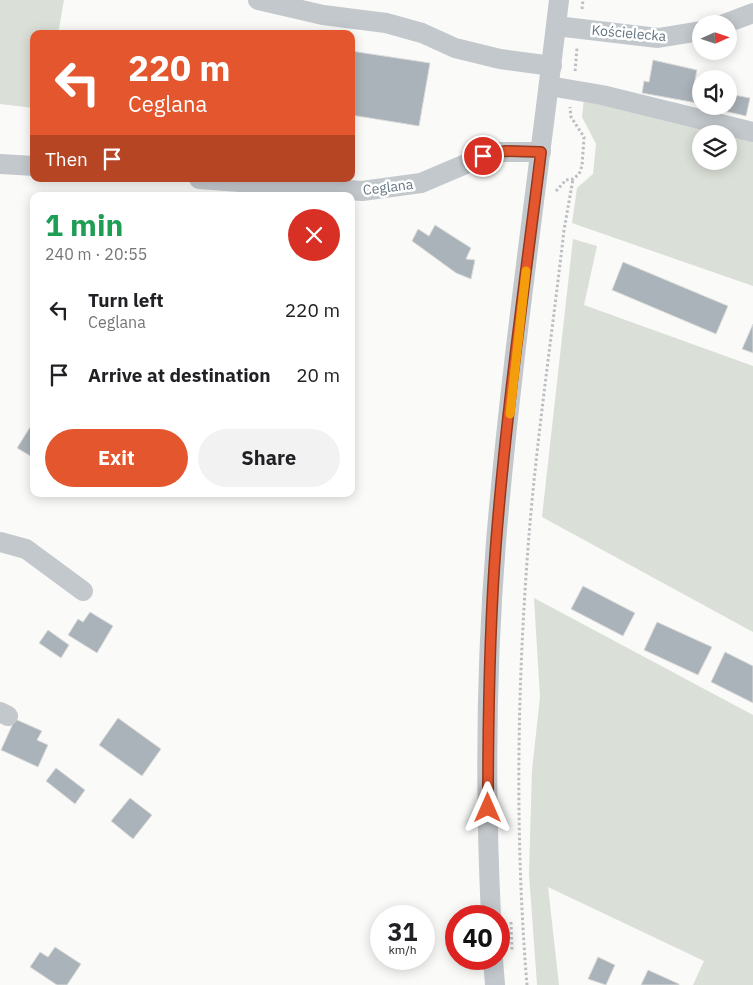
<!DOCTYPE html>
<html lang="en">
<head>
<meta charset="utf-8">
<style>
  :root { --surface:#fff; --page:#f2f2f2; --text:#202124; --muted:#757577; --accent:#e4572e }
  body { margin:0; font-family:"IBM Plex Sans",sans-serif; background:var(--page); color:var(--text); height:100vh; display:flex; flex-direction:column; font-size:19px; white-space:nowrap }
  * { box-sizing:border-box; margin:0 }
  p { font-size:16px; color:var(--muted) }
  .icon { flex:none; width:28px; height:28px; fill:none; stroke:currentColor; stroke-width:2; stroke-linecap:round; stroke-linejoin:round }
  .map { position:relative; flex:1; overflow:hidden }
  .sheet { position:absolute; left:30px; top:192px; width:325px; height:305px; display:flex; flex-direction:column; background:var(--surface); border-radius:10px; box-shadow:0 2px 12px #0003 }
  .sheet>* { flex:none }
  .top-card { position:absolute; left:30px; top:30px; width:325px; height:152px; border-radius:10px; box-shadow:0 2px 12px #0003; background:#e4572e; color:#fff; overflow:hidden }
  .needle { width:32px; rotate:87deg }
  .tools { position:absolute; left:692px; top:15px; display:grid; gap:10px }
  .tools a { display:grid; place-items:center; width:45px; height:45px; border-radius:50%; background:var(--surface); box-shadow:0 2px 12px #0003; font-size:25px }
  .speed { position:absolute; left:370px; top:905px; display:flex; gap:10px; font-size:25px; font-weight:700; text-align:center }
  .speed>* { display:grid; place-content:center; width:65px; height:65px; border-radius:50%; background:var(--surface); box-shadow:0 2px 12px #0003; line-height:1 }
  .speed small { font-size:12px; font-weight:400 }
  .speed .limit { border:8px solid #d22; background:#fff; color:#111 }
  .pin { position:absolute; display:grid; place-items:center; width:42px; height:42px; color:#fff; margin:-21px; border:2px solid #fff; border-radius:50%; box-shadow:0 1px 5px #0007 }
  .me { position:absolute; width:55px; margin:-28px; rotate:0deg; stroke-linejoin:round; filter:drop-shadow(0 0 4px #0008) }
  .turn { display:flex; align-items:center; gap:18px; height:105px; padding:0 15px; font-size:22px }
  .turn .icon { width:65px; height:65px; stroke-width:2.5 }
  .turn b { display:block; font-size:35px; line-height:42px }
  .then { display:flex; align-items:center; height:48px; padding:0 15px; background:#0003; gap:10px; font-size:19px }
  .round { display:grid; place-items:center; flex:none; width:52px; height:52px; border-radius:26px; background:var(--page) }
  .head { display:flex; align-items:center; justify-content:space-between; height:85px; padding:0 15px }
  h1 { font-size:30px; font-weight:700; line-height:38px; color:#1e9e55 }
  .cta { display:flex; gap:10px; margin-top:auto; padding:10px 15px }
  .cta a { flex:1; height:58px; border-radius:30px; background:var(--accent); color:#fff; font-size:20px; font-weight:700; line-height:58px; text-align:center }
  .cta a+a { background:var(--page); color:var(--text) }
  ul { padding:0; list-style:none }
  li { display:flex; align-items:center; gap:15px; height:65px; padding:0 15px }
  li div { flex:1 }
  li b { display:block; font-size:19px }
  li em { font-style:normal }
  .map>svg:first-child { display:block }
  .green { fill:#dadfd7; fill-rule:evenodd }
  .building { fill:#aab3b9; stroke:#dcdcda }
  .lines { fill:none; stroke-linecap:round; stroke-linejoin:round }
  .path { stroke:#bbbfc2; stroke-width:3; stroke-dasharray:2.5 2.5; stroke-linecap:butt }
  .minor { stroke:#c3c8cc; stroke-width:20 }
  .route-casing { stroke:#94391e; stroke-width:12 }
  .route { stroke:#e4572e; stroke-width:9 }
  .slow { stroke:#f59e0b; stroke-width:9 }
  .labels { text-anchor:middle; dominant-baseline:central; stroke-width:5; stroke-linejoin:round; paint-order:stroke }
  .street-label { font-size:14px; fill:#657683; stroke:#fff }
</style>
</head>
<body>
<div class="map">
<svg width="753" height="985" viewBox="0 0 753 985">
  <rect width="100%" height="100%" fill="#fafaf8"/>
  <g class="green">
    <polygon points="0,0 64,0 58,34 34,34 34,108 0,104"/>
    <path d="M584,98L753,140V286L572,223L577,188L593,174L596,144L582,117ZM701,134H729V161H701Z"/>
    <polygon points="573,239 597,246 584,305 753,366 753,632 542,517"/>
    <polygon points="534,598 753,715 753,985 693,985 704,961 548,887 559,985 537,985 529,873 532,770 540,697"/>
  </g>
  <g class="building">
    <polygon points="351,51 430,63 419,126 351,115"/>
    <polygon points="653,60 697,70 693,89 700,90 697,103 642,93 644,81 649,82"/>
    <polygon points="729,94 750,98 746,116 724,111 725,106 729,106"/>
    <polygon points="435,225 471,248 466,259 475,260 471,279 456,273 412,241 418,229 429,236"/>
    <polygon points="623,262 728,306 716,334 612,290"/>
    <polygon points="753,324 753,353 742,349"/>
    <polygon points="34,421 34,458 17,448"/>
    <polygon points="583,586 635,613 623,636 571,609"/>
    <polygon points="90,612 113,626 97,653 68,635 78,619 83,622"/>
    <polygon points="657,622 712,647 698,675 644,650"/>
    <polygon points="48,630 69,645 61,658 39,643"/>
    <polygon points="725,652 753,666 753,703 711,682"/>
    <polygon points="118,718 161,749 142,776 99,745"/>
    <polygon points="15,719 42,731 37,740 48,745 38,767 1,750"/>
    <polygon points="56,768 85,790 75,804 46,781"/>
    <polygon points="130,798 152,815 133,839 111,821"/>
    <polygon points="55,947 81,964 67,985 57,985 30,967 40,952 48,957"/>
    <polygon points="598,957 615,965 606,985 588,979"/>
    <polygon points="648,970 679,984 679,985 641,985"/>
  </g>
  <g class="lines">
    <g class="path">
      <polyline points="582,9 583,0"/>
      <polyline points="575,71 577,48"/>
      <polyline points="556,191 566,180 573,179 579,174 582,166 584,137 571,117 570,107"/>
      <polyline points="511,922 512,951"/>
      <path d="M527,985C515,840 517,693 528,548C536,442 552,336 564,230L573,179"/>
    </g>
    <g class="minor">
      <polyline points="258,0 323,15 386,23 422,33 455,48 500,59 552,66"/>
      <polyline points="724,24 753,13"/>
      <polyline points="556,26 658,38 701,31"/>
      <polyline points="549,86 602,95 753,132"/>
      <polyline points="0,164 34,166"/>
      <polyline points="199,179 362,191 421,183 494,152 541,152"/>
      <polyline points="0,542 26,549 83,591"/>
      <polyline points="0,712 8,716"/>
      <path d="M491,916C485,792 486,666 496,542C511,361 538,180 559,0"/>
      <polyline points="493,959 495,985"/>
    </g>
  </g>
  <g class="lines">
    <defs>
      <path id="route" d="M483,156L505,151L541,152C525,282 506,413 496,543C489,631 488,720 488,808"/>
    </defs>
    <use href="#route" class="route-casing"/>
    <use href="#route" class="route"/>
    <polyline class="slow" points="510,414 526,271"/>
  </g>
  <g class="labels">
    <g class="street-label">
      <text transform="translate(629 33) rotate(5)">Kościelecka</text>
      <text transform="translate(388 187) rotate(-7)">Ceglana</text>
    </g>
  </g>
</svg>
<div class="tools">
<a><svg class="needle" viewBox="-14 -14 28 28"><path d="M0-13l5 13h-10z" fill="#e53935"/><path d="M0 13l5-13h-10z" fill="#757577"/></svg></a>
<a><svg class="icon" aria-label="sound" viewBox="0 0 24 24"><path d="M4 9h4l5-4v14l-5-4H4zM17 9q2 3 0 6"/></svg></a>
<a><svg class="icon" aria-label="layers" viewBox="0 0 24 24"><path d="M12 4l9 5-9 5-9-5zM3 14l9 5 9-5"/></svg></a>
</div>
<div class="speed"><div>31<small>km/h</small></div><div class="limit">40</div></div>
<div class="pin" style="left:483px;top:156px;background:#d93025"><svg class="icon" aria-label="arrive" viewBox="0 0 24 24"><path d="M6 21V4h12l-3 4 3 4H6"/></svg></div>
<svg class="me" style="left:488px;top:808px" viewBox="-20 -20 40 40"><path d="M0-17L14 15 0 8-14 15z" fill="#e4572e" stroke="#fff" stroke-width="4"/></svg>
<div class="top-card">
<div class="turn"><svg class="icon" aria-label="left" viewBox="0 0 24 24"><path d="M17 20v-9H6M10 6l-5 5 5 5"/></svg><div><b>220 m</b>Ceglana</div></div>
<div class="then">Then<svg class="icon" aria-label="arrive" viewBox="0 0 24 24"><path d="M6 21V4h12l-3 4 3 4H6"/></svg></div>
</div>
<section class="sheet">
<div class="head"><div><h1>1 min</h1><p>240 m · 20:55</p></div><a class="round" style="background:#d93025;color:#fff"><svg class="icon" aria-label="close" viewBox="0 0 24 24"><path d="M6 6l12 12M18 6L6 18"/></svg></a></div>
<ul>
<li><svg class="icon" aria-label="left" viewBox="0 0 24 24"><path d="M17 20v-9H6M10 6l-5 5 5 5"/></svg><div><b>Turn left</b><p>Ceglana</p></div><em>220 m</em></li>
<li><svg class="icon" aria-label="arrive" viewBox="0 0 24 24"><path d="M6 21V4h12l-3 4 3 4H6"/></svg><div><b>Arrive at destination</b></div><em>20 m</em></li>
</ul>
<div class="cta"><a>Exit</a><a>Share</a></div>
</section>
</div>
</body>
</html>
